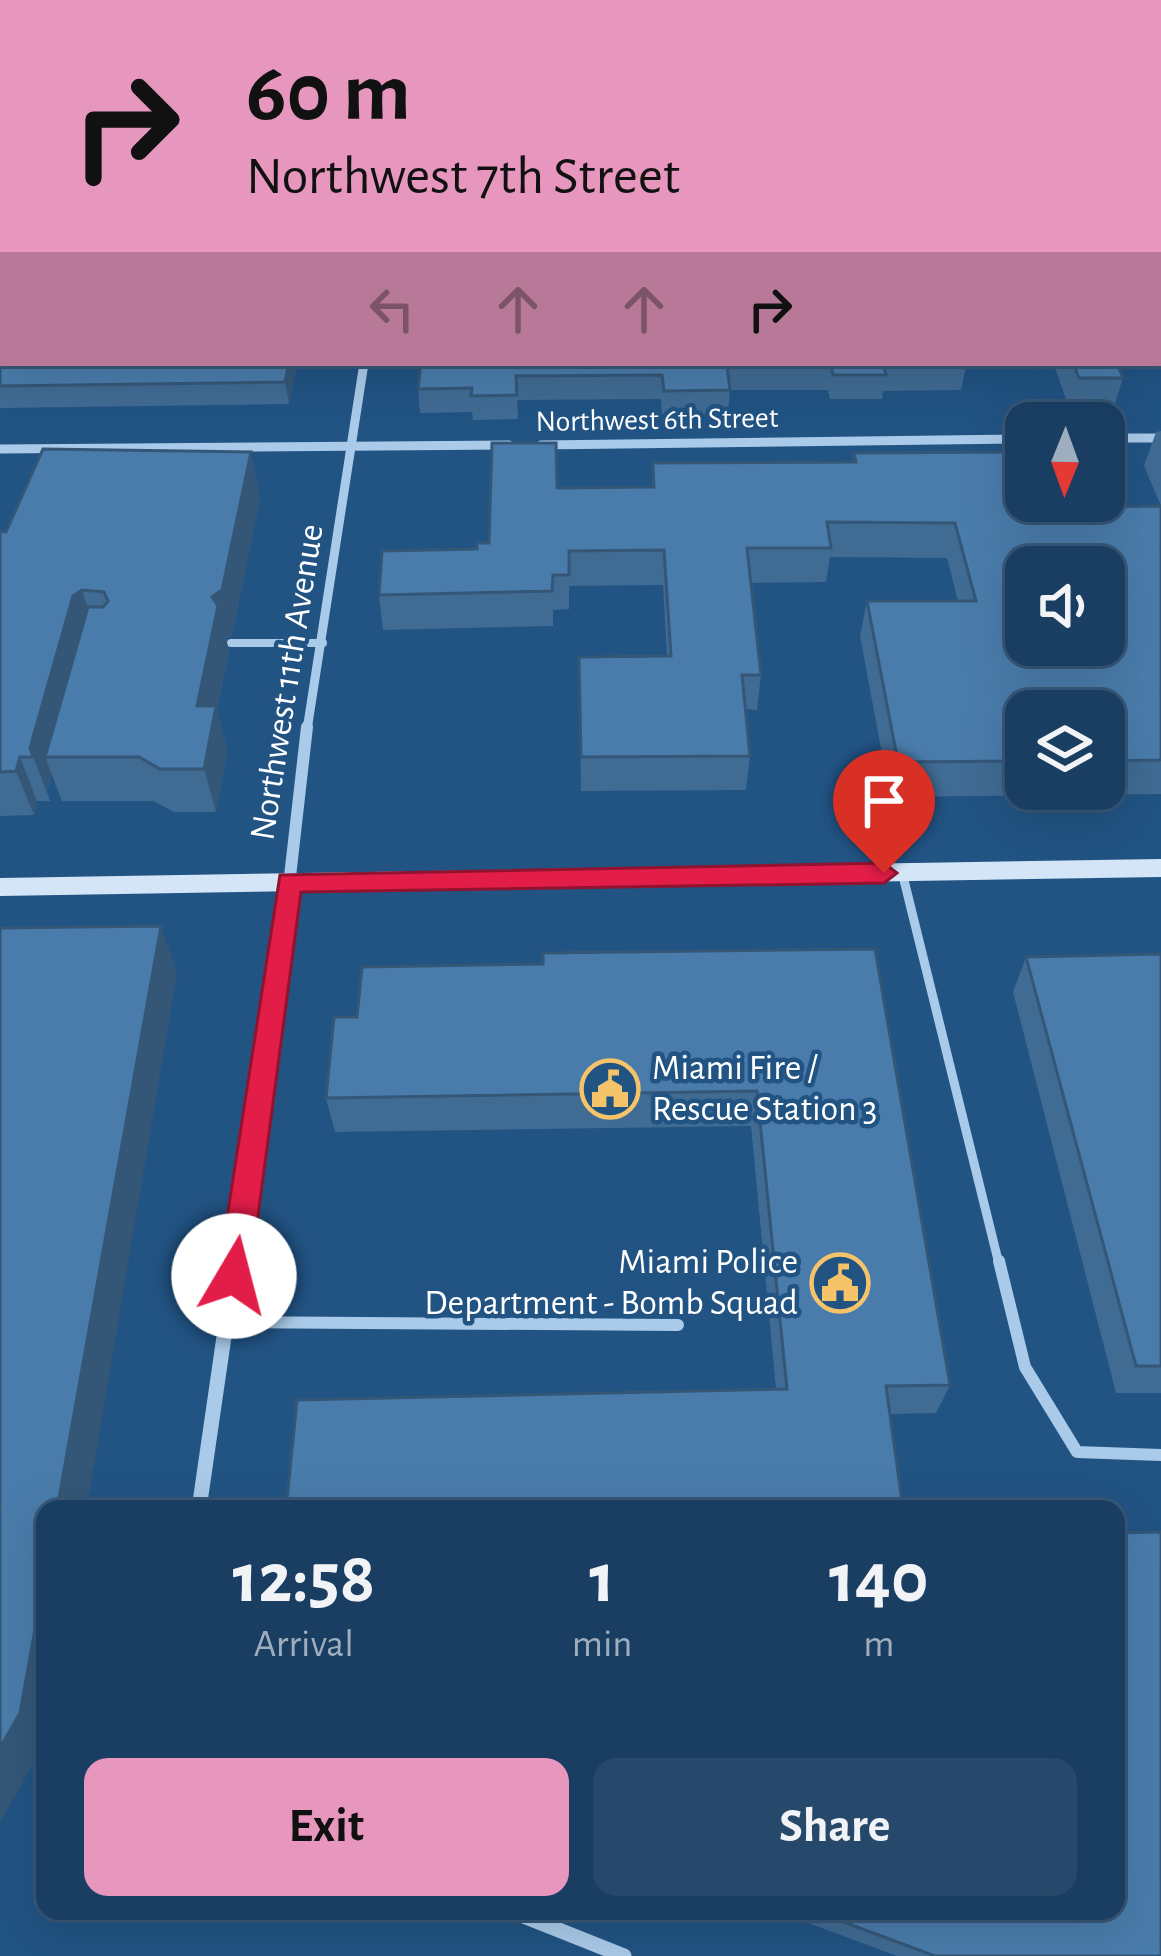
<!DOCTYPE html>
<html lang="en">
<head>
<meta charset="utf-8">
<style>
  :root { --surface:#193e62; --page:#26496b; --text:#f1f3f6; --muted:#9faebe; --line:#375777; --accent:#e797bd }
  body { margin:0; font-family:"Alegreya Sans",sans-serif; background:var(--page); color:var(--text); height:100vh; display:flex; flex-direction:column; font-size:45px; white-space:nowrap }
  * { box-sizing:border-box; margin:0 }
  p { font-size:39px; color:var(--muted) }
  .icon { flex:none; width:66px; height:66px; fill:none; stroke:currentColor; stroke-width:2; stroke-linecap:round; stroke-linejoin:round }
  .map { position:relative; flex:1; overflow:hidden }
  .panel { position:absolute; left:36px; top:1500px; width:1089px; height:420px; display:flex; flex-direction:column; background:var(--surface); border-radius:24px; box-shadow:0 12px 48px #0002,0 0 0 3px var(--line) }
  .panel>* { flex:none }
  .top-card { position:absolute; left:0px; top:0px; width:1161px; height:366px; box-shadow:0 12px 48px #0002,0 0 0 3px var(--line); background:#e797bd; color:#111; overflow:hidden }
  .needle { width:78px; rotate:181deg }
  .controls { position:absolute; left:1005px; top:402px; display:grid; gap:24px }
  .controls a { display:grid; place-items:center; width:120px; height:120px; border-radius:24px; background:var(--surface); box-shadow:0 12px 48px #0002,0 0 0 3px var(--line); font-size:60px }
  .pin { position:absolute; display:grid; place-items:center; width:102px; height:102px; color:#fff; margin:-123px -51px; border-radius:50% 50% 50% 0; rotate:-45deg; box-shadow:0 0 12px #0007 }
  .pin .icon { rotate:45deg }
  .me { position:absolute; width:132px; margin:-66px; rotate:8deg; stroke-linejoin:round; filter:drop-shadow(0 0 9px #0008) }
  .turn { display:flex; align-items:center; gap:42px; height:252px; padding:0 48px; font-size:54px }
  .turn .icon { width:156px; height:156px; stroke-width:2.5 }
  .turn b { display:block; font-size:84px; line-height:102px }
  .lanes { display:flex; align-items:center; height:114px; padding:0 48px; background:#0003; justify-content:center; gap:60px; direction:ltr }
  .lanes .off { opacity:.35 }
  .eta { display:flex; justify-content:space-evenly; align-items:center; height:204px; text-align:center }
  .eta b { font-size:72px; font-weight:600; line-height:84px }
  .primary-button { display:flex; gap:24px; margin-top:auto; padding:24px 48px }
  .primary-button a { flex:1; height:138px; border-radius:24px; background:var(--accent); color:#111; font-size:48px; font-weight:600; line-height:138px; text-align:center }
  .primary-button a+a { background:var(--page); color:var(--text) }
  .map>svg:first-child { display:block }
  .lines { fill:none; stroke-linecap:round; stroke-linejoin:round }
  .lane-far2 { stroke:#a9cae8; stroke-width:8 }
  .lane-far1 { stroke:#a9cae8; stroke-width:9 }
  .lane { stroke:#a9cae8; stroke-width:12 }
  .street-far2 { stroke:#a9cae8; stroke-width:9 }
  .street-far1 { stroke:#a9cae8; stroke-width:12 }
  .street { stroke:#a9cae8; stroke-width:15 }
  .secondary { fill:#d3e5f7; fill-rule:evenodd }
  .wall { fill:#406b93; fill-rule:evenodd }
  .shaded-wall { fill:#345778 }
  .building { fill:#4a7cab; stroke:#345778; stroke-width:3; fill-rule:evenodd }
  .route { fill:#e11d48; stroke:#92132f; stroke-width:3 }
  .labels { text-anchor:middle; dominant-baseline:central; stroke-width:9; stroke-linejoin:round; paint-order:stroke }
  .far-street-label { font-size:30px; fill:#fff; stroke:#215383 }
  .street-label { font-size:36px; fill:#fff; stroke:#215383 }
  .poi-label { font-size:36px; fill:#fff; stroke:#215383; text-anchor:start }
</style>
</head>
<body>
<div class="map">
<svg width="1161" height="1956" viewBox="0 0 1161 1956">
  <rect width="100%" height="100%" fill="#215383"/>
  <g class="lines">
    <polyline class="lane-far2" points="231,643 323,643"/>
    <polyline class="lane-far1" points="902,872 999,1264"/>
    <g class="lane">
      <polyline points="999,1261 1025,1367 1077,1452 1161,1455"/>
      <polyline points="227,1322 678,1325"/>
    </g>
    <g class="street-far2">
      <polyline points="1104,438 1161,438"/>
      <polyline points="541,445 1026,439"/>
      <polyline points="0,449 509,445"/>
      <polyline points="307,730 364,363"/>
    </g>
    <polyline class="street-far1" points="235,1264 283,938 307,727"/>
    <g class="street">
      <polyline points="199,1509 235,1261"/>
      <polyline points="511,1911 624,1956"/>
    </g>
    <g class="secondary">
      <polygon points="1079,0 1091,0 1092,3 1080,3"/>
      <rect x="1158" y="146" width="3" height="14"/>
      <polygon points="1161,859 1161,877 0,896 0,878"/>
    </g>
  </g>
  <g class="wall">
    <polygon points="0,0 368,0 368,3 3,3 3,363 297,363 289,404 0,408"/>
    <polygon points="1124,0 1161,0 1161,46 1158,40 1158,3 1125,3"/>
    <polygon points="1158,237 1161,245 1161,354 1158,354"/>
    <polygon points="421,363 966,366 961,390 883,391 882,399 830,399 828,390 730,390 728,414 662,415 661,399 517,400 518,419 473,420 472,412 420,413 418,389"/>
    <polygon points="1053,363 1117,363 1123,378 1113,410 1070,410"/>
    <path d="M1161,431V794L890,797L860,636L867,601H958L947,558L830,557L826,582L751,583L761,675L757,710L746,709L750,756L746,790L581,791L579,657L667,656L663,585L569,586V609L553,610V626L383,630L379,595L489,543L557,488L652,487L653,463L853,462L854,453L1036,508L1161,506L1144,466L1156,432ZM1026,711H1104V789H1026Z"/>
    <polygon points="260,497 232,635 226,639 229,651 217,709 227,750 216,812 174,812 153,801 62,801 52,775 47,792 50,801 37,801 34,815 0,816 0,532"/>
    <polygon points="875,949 950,1385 936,1413 890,1414 776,1389 751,1126 335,1132 326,1098 357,1017 543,964"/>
    <polygon points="1161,954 1161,1393 1116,1393 1013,992 1026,957"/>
    <polygon points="776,1911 1116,1911 1161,1956 897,1956"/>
  </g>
  <g class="shaded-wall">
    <polygon points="289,363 297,363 289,404 285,382"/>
    <polygon points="251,452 260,497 232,635 226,639 229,651 217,709 227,750 216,812 204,769 197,706 212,597"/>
    <polygon points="82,590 96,635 45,757 52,775 47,792 50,801 30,748 73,596"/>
    <polygon points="20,757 37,801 34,815 16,771"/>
    <polygon points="161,926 177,972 87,1509 57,1509"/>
    <polygon points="45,1573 45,1743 0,1823 0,1748"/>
  </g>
  <g class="building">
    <polygon points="0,0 363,0 362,3 3,3 3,363 289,363 285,382 0,386"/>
    <polygon points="454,0 737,0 738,3 454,3"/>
    <polygon points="822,0 1004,0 1005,3 822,3"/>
    <polygon points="1158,237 1161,245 1161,330 1158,330"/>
    <polygon points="421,363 965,363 966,366 884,367 886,375 833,375 831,366 727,366 730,390 664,391 662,375 516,376 517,395 471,396 472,388 418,389"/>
    <polygon points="1073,363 1117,363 1123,378 1079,378"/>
    <path d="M492,443H556L557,488L654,487L653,463L856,462L854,453L1018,452L1026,478V501H1033L1036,508L1161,506V760L1104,761V711H1026V761L898,762L867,601H976L955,523L827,522L831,548H747L761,675H742L750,756L581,757L579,657L671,656L664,550L569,551V575H553L552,591L379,595L382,551L477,549V543H489ZM1026,567H1104V645H1026Z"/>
    <polygon points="43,449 251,452 222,590 212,597 218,606 197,706 216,706 204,769 160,769 139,757 45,757 88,607 103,607 108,601 104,592 82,590 73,596 30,748 33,757 20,757 16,771 0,772 0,532 6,532"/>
    <polygon points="161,926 57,1509 45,1509 45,1573 20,1713 0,1748 0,928"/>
    <polygon points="875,949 950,1385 886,1386 903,1509 286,1509 297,1400 787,1389 757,1091 326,1098 334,1017 357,1017 362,967 543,964 543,953"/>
    <polygon points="1161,954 1161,1366 1136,1366 1026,957"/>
    <polygon points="1161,1532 1161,1956 935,1956 814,1911 1116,1911 1116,1533"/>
  </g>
  <polygon class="route" points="884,863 897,873 884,883 301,892 250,1276 245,1287 234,1291 223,1287 218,1276 280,875"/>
  <defs>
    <symbol id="civic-ring" viewBox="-11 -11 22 22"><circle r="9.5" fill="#215383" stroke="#f5c36a" stroke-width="1.5"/><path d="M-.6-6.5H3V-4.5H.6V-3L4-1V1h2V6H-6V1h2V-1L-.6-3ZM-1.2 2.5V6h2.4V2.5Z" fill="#f5c36a"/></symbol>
  </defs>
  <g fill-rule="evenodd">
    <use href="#civic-ring" x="577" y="1056" width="66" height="66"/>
    <use href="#civic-ring" x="807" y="1250" width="66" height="66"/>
  </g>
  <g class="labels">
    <g class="far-street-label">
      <text transform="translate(657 420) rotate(-1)">Northwest 6th Street</text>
    </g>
    <g class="street-label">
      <text transform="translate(287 682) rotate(-81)">Northwest 11th Avenue</text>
    </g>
    <g class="poi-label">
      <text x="652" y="1068">Miami Fire /<tspan x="652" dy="41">Rescue Station 3</tspan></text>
      <text x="798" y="1262" text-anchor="end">Miami Police<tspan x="798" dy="41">Department - Bomb Squad</tspan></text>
    </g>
  </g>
</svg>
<div class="controls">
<a><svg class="needle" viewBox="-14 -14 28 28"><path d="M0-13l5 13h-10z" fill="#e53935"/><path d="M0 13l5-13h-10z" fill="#9faebe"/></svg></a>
<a><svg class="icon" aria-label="sound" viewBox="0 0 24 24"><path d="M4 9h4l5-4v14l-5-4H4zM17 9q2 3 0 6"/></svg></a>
<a><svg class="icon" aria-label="layers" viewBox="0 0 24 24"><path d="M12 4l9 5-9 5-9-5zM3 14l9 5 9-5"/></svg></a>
</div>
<div class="pin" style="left:884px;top:873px;background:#d93025"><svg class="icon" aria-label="arrive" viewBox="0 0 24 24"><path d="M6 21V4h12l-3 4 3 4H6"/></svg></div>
<svg class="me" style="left:234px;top:1276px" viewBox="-20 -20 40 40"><circle r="19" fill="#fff"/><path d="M0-13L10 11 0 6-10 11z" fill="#e11d48"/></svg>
<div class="top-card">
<div class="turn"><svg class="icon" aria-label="right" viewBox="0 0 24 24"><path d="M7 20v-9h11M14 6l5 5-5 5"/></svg><div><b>60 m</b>Northwest 7th Street</div></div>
<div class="lanes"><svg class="icon off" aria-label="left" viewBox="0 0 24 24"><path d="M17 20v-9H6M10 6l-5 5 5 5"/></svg><svg class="icon off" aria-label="ahead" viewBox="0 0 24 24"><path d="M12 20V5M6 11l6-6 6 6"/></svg><svg class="icon off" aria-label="ahead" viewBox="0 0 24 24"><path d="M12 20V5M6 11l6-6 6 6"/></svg><svg class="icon" aria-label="right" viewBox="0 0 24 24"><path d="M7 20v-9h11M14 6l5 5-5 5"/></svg></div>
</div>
<section class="panel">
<div class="eta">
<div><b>12:58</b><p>Arrival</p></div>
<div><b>1</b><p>min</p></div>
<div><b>140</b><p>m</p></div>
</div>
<div class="primary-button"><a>Exit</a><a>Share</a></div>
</section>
</div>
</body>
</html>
